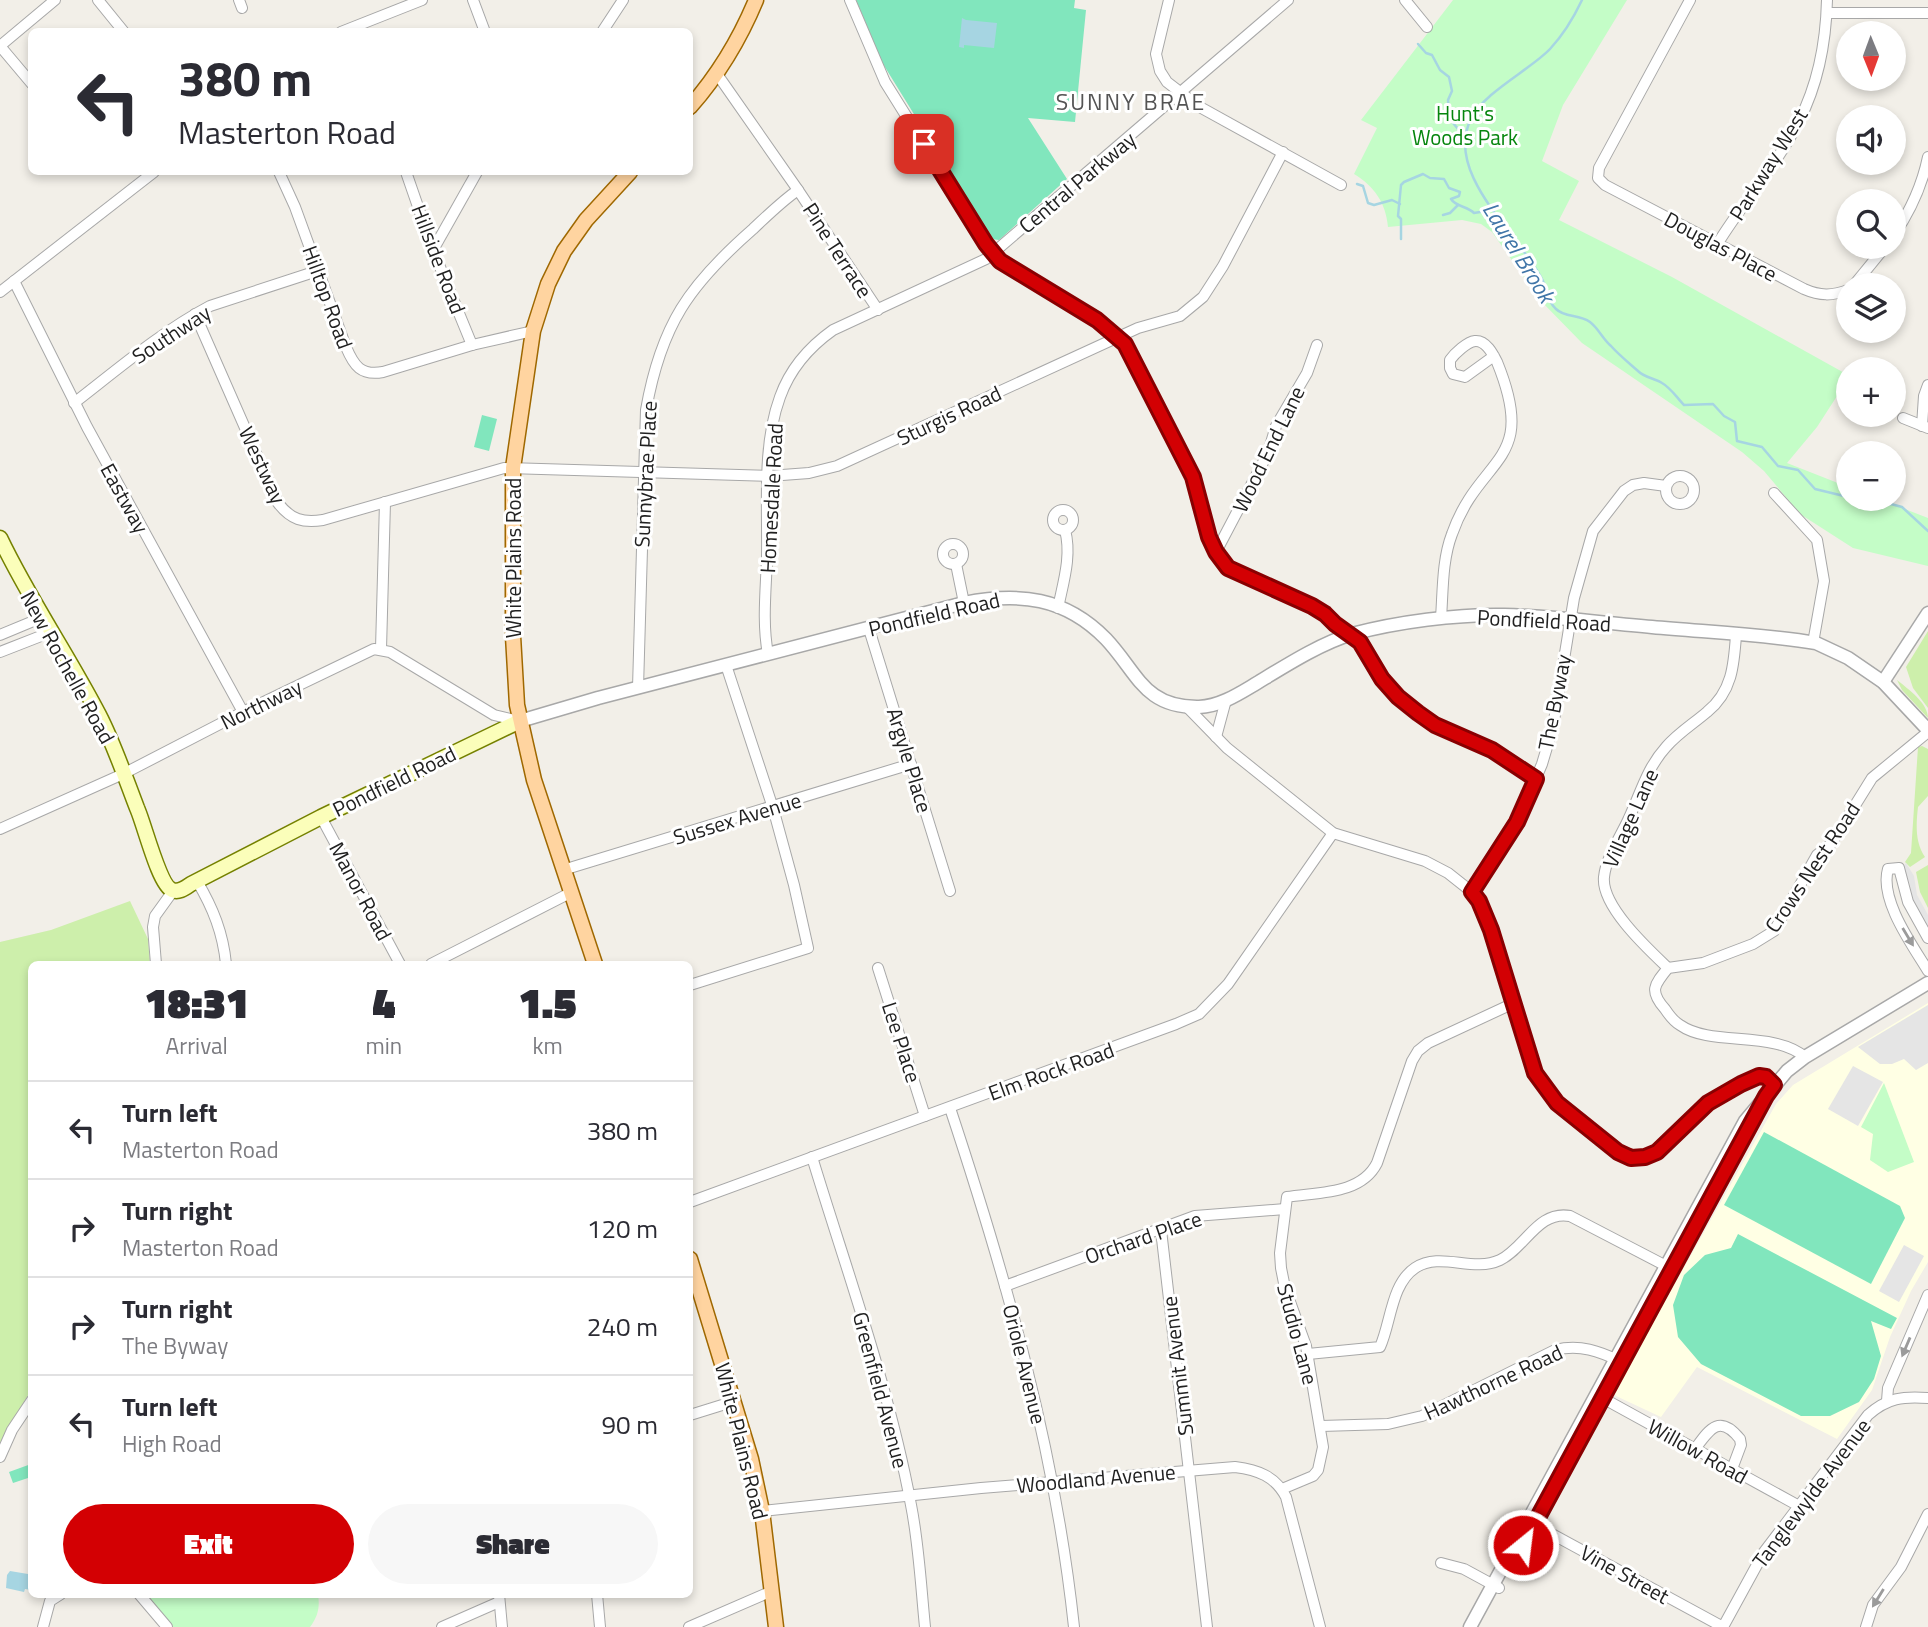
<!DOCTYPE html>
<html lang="en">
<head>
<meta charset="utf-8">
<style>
  :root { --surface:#fff; --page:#f7f7f7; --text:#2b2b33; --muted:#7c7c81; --line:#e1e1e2; --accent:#d30003 }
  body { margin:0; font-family:"Titillium Web",sans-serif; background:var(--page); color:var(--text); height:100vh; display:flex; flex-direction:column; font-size:26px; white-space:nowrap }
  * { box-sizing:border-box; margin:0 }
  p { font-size:23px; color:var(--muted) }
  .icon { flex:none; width:38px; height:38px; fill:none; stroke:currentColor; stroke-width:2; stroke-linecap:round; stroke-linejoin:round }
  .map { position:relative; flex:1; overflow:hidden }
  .side { position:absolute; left:28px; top:961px; width:665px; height:637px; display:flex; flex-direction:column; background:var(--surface); border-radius:10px; box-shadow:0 4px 10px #0003 }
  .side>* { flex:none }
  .guide { position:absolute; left:28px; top:28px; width:665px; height:147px; border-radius:10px; box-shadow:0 4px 10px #0003; background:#fff; color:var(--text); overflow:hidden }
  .needle { width:46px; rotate:179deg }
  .buttons { position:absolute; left:1836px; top:21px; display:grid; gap:14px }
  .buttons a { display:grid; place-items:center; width:70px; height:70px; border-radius:50%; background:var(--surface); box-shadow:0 4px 10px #0003; font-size:35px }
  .pin { position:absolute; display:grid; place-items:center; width:60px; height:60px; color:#fff; margin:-30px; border-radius:14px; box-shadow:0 4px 10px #0006 }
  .me { position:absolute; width:77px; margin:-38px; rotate:29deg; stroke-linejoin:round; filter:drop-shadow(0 0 5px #0008) }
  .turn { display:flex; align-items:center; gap:24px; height:147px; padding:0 35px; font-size:32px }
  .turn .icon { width:91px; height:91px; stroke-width:2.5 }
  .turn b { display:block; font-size:49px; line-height:60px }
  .eta { display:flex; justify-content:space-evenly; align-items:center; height:119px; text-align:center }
  .eta b { font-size:42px; font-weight:800; line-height:49px }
  .primary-button { display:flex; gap:14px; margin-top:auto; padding:14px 35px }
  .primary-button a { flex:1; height:80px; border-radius:42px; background:var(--accent); color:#fff; font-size:28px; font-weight:800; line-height:80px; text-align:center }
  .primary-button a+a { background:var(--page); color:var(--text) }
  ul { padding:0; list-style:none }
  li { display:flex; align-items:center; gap:21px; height:98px; padding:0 35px; border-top:2px solid var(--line) }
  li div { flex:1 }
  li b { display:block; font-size:26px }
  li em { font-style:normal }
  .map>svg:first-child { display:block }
  .education { fill:#ffffe4 }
  .grass { fill:#cdefab }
  .park { fill:#c4fdc7 }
  .pitch { fill:#81e6bd }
  .parking { fill:#e5e5e5 }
  .water { fill:#a6d5e2 }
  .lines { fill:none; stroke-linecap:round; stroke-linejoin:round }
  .stream { stroke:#a6d5e2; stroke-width:2.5 }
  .minor-casing { stroke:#a8a8a8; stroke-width:12 }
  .tertiary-casing { stroke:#a8a8a8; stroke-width:15 }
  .secondary-casing { stroke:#758100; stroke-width:17 }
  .primary-casing { stroke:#9f6800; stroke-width:17 }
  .minor { stroke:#fff; stroke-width:10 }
  .tertiary { stroke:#fff; stroke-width:12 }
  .secondary { stroke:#fbfeba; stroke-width:14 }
  .primary { stroke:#ffd4a0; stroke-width:14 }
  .oneway { fill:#9b9b9b }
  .route-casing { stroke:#890002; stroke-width:18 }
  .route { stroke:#d30003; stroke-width:12 }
  .labels { text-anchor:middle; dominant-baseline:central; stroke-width:6; stroke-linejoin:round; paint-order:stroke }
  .park-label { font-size:21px; fill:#05850d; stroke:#fff }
  .street-label { font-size:21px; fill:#212121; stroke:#fff }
  .neighbourhood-label { font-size:23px; letter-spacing:2px; fill:#545454; stroke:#fff }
  .water-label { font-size:23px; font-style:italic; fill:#4176a8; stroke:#fff }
</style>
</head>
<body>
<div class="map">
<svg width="1928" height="1627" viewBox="0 0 1928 1627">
  <rect width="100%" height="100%" fill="#f2efe8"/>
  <polygon class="education" points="1928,1003 1928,1262 1911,1291 1890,1337 1872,1390 1837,1439 1697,1367 1661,1417 1616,1396 1614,1392 1776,1104 1793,1085"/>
  <g class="grass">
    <polygon points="1928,631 1928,708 1913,688 1906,667"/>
    <path d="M1897,680C1908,689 1928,703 1928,718L1902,690Z"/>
    <path d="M1922,746L1928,749V796L1918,807C1916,825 1915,842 1925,857L1910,867L1905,862L1911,853L1918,747Z"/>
    <polygon points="1928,865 1928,908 1920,892 1916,872"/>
    <polygon points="130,901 148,939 150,964 32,964 31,1390 0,1443 0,942 51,930"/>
  </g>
  <g class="park">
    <path d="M1453,0H1627L1563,105L1542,161L1579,181L1559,220L1672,277L1848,375V379L1817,427L1787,463L1848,487V499H1879L1928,518V566L1853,548L1800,514L1764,471L1742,452L1582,343L1540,300L1492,232L1481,224L1462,220L1388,227C1386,203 1374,186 1354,174L1377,128L1361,120Z"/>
    <polygon points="1884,1083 1914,1162 1888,1172 1870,1160 1873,1134 1861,1127"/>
    <path d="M145,1594H318C320,1608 318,1616 310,1627H172Z"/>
  </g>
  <g class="pitch">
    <polygon points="856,0 1075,0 1074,8 1086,10 1075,122 1028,118 1067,179 999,240 991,239 883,64"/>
    <polygon points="482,415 497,419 489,451 474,447"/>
    <polygon points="1764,1132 1900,1206 1905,1218 1871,1284 1724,1205"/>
    <polygon points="1738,1234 1897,1318 1891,1329 1871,1321 1881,1356 1874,1379 1859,1402 1830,1416 1801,1416 1701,1364 1678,1337 1673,1305 1684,1275 1705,1255 1731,1248"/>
    <polygon points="31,1464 31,1477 13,1483 9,1472"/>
  </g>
  <g class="parking">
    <polygon points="1906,863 1914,876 1917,895 1928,915 1928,928 1914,904 1909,881 1901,869"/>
    <polygon points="1928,1005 1928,1063 1916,1070 1904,1059 1892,1064 1880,1064 1858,1047"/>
    <polygon points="1853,1066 1883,1082 1858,1126 1828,1109"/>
    <polygon points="1904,1245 1924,1256 1899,1302 1879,1291"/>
  </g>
  <g class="water">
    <polygon points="962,18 966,20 997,23 994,48 964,45 964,48 959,47"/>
    <polygon points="31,1558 31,1590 25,1589 24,1592 6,1588 7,1575 10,1571 28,1574"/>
  </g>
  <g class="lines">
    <g class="stream">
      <path d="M1582,0C1574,17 1563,35 1550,49C1530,70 1484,92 1471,119C1443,174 1521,236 1543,281C1548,291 1547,301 1556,309C1565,318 1579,314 1590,322C1598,328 1603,339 1611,346C1619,355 1629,363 1638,371C1645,378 1654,378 1662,383C1671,388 1677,398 1684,405L1713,404L1724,416L1735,422L1737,441L1762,447L1778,466L1798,470L1815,489L1848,497"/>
      <polyline points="1418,44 1426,53 1432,55 1440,70 1449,77 1452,91 1448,100 1449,112 1453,123 1464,136"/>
      <polyline points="1357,184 1363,186 1368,203 1374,205 1392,200 1400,204"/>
      <polyline points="1443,215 1450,213 1458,205"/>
      <path d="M1401,239V219L1398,216L1401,185L1404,182L1423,174L1430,178L1444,179L1449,188L1460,192L1459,196L1451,199C1456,207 1467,206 1474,213L1492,210"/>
      <polyline points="1857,499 1871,505 1891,504 1902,507 1928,531"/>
    </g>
    <defs>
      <g id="minor">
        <polyline points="98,0 124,32"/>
        <polyline points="239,0 242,8"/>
        <polyline points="473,0 485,32"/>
        <polyline points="850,0 885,82 986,244 1010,269 1071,303 1097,320 1125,344 1193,477 1209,537 1216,552 1228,568 1312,605 1325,614 1334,624 1360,642 1382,679 1398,697 1418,713 1435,725 1492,750 1536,779"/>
        <polyline points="1169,0 1156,54 1160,71 1167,82 1198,106 1341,185"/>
        <polyline points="1405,0 1427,27"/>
        <path d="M1690,0L1599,168L1598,178L1605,185L1804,289C1820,296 1832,296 1848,290"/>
        <polyline points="1827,13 1928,13"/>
        <polyline points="341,32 422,0"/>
        <polyline points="602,32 623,0"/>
        <polyline points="0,46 55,0"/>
        <polyline points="0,46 32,84"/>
        <polyline points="717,74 798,190 878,310"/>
        <path d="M279,172L295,207L346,347C354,366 361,376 383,372L472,345L533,331"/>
        <polyline points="406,172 433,250 472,345"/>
        <path d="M1894,235C1911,210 1922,186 1928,157"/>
        <path d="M1718,243C1743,202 1777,165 1799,121C1818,84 1826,41 1827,0"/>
        <polyline points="433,250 477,172"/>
        <polyline points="14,281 87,427 243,712"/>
        <polyline points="1854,285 1885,247"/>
        <polyline points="0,292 154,172"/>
        <path d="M195,314L278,503C291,520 303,523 323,520L504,468L769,476L809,473L837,466L1138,328L1180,316L1203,297L1223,266L1283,152"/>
        <path d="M74,403C118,369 161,332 210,306L317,271"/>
        <polyline points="1903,418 1928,428"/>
        <polyline points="1922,426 1924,396 1928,385"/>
        <circle cx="1680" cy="490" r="14"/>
        <polyline points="1774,493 1817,540 1824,581 1813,643"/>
        <circle cx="1063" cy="520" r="10"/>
        <circle cx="953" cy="554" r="10"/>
        <polyline points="1216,552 1268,453 1276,426 1307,373 1317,345"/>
        <polyline points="956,564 964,603"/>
        <path d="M1058,608C1063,583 1072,556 1065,530"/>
        <path d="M1441,618C1443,591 1442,560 1452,534C1480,454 1539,465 1497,362C1493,354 1486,340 1475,341C1467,342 1455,353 1450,360V368L1453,374L1465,377L1494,356"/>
        <polyline points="869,629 950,891"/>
        <polyline points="0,635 36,620 47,625 41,636 0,652"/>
        <polyline points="381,649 385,502"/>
        <path d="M768,654C762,623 766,589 767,557C768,505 762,446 780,397C790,369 809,347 833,330L986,259L1288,0"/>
        <path d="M638,688L646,410C661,325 689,285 753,229C768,215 782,201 798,190"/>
        <polyline points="1186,706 1227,748 1333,833 1425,861 1448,873 1472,892 1479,901 1491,930 1535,1073 1557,1103 1617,1152 1631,1158 1645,1157 1657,1152 1708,1103 1742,1084 1760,1076 1766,1077 1775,1085"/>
        <polyline points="1216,737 1226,700"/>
        <polyline points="321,817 400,964"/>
        <polyline points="0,829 123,774 243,712 374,649 390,652 494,715 519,721"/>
        <polyline points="563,870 911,764"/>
        <path d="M197,881C213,908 223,933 226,964"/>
        <polyline points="1472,892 1517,822 1542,764 1553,727 1574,598 1593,531 1624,491 1633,485 1644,483 1666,486"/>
        <path d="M1928,938L1908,902L1899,868L1888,869C1879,900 1913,946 1928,971"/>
        <polyline points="156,964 153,927 155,916 173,891"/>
        <polyline points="431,964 570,893"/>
        <polyline points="878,968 925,1116"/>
        <path d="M1668,968C1648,949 1601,906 1604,877C1606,857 1621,836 1629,818C1641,792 1647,768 1666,747C1678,733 1693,724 1707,712C1732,692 1734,665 1736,635"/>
        <polyline points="690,985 808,948 794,885 773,808 726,665"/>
        <path d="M1805,1057C1773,1030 1711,1047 1680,1025C1673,1021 1669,1015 1665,1009C1649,991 1654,985 1668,968L1703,963L1753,944L1774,931L1817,855L1831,844L1872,778L1928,732"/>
        <path d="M950,1108C1006,1277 1055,1449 1074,1627"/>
        <path d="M812,1157C847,1272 889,1387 911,1505C919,1545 921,1587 925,1627"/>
        <polyline points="690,1202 1176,1024 1199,1014 1228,984 1333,833"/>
        <polyline points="1161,1230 1207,1627"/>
        <polyline points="1005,1286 1195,1216 1285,1209"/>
        <path d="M1308,1354L1380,1347C1391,1323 1391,1284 1415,1268C1441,1251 1472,1273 1500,1260C1525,1248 1538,1210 1570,1216L1672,1269"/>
        <polyline points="1597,1395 1799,1506"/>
        <polyline points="1887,1401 1888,1388 1928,1295"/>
        <polyline points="690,1415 735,1401"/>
        <path d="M1321,1426L1388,1424L1422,1416L1555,1350C1580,1344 1599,1351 1622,1362"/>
        <path d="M1695,1449C1709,1430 1719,1413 1740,1439L1741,1445L1732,1469"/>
        <polyline points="0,1457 12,1430 32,1400"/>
        <path d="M1282,1489L1313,1476L1318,1470L1323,1447L1306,1346L1285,1288L1281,1268L1280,1253L1287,1197C1317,1192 1361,1195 1377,1163L1412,1061L1418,1051L1428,1043L1514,1003"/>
        <path d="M762,1511L981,1488L1235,1467C1258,1470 1275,1476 1286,1497L1320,1627"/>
        <path d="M1528,1521L1723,1627L1764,1552L1868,1415C1887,1398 1903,1396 1928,1398"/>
        <polyline points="1441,1563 1464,1569 1499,1588"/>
        <polyline points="139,1594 167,1627"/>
        <polyline points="499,1594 502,1627"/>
        <polyline points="597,1594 600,1627"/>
        <polyline points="43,1627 50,1601 61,1594"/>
        <polyline points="442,1627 499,1602"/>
        <polyline points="689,1627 772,1591"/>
        <polyline points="1866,1627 1873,1605 1901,1567 1928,1514"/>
      </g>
      <g id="tertiary">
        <polyline points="1883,682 1928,613"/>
        <path d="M520,721L598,698L964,603C1019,592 1065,597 1106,639C1138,673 1144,708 1199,707C1221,706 1240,693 1257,683C1285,666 1321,643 1352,634C1397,622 1457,614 1504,615C1553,616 1603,623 1652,627C1706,632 1762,634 1816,643L1848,658L1883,682L1928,730"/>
        <polyline points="1470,1627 1745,1121 1787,1071 1805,1057 1928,983"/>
      </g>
      <path id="secondary" d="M0,538C29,599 68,655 99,715C114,744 125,777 137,808C144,823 159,885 172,890C179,893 185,888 191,884L321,817L520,721"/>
      <g id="primary">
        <path d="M690,107C719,74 739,41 756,0"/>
        <polyline points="595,964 534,780 517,705 513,636 513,468 533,331 548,284 564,251 586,220 630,172"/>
        <polyline points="690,1259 751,1459 762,1511 776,1627"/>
      </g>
    </defs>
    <use href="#minor" class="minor-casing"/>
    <use href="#tertiary" class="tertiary-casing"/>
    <use href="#secondary" class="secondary-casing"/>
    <use href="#primary" class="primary-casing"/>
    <use href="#minor" class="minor"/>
    <use href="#tertiary" class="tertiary"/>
    <use href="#secondary" class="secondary"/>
    <use href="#primary" class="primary"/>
  </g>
  <defs><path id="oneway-solid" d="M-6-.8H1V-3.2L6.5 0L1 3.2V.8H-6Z" transform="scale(1.75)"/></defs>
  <g class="oneway">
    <use href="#oneway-solid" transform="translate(1908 937) rotate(59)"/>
    <use href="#oneway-solid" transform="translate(1906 1347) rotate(113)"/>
    <use href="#oneway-solid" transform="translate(1878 1598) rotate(122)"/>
  </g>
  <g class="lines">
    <defs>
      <polyline id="route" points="924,144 986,244 1000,261 1097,320 1125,344 1193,477 1209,537 1216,552 1228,568 1312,606 1325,614 1335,624 1360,642 1382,679 1398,697 1418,713 1435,725 1492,750 1536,779 1517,822 1472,892 1479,901 1491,930 1535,1073 1557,1103 1618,1152 1631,1158 1645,1157 1657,1152 1708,1103 1741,1084 1759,1076 1766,1077 1774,1085 1766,1096 1523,1545"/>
    </defs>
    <use href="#route" class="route-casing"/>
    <use href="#route" class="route"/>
  </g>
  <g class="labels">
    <g class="park-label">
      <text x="1465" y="113">Hunt's<tspan x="1465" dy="24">Woods Park</tspan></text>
    </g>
    <g class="street-label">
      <text transform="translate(1768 164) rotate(-58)">Parkway West</text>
      <text transform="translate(1077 182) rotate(-40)">Central Parkway</text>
      <text transform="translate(1721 246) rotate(28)">Douglas Place</text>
      <text transform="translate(838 250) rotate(57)">Pine Terrace</text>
      <text transform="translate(439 259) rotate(69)">Hillside Road</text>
      <text transform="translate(328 297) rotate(70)">Hilltop Road</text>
      <text transform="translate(171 334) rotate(-33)">Southway</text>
      <text transform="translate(949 415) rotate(-25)">Sturgis Road</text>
      <text transform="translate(1268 449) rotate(-64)">Wood End Lane</text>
      <text transform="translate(263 465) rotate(65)">Westway</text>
      <text transform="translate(645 474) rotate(-87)">Sunnybrae Place</text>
      <text transform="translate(125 498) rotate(61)">Eastway</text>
      <text transform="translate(771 498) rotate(-87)">Homesdale Road</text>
      <text transform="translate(513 558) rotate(-90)">White Plains Road</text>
      <text transform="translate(934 614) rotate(-13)">Pondfield Road</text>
      <text transform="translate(1544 620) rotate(3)">Pondfield Road</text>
      <text transform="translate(68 667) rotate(61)">New Rochelle Road</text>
      <text transform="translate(1554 702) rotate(-79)">The Byway</text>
      <text transform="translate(261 704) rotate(-26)">Northway</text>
      <text transform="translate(910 760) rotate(73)">Argyle Place</text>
      <text transform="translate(394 781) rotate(-26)">Pondfield Road</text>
      <text transform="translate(737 818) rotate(-17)">Sussex Avenue</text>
      <text transform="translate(1630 818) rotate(-66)">Village Lane</text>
      <text transform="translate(1812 867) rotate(-56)">Crows Nest Road</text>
      <text transform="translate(361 891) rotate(62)">Manor Road</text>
      <text transform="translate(902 1042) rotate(72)">Lee Place</text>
      <text transform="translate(1051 1071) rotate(-20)">Elm Rock Road</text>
      <text transform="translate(1143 1237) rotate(-19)">Orchard Place</text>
      <text transform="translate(1298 1334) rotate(75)">Studio Lane</text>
      <text transform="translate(1025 1364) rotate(76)">Oriole Avenue</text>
      <text transform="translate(1177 1366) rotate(-97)">Summit Avenue</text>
      <text transform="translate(1493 1382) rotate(-25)">Hawthorne Road</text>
      <text transform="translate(881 1390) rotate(75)">Greenfield Avenue</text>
      <text transform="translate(742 1441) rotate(76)">White Plains Road</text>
      <text transform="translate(1698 1451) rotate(29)">Willow Road</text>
      <text transform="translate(1096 1478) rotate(-5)">Woodland Avenue</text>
      <text transform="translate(1811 1493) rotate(-53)">Tanglewylde Avenue</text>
      <text transform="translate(1625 1574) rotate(29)">Vine Street</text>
    </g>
    <g class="neighbourhood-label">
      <text x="1131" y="101">SUNNY BRAE</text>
    </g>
    <g class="water-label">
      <text transform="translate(1519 252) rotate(58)">Laurel Brook</text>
    </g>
  </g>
</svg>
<div class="buttons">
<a><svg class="needle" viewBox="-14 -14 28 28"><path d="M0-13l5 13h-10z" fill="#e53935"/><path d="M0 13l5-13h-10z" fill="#7c7c81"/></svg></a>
<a><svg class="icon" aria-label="sound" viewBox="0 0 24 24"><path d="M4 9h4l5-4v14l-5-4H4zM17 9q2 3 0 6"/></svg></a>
<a><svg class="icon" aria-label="search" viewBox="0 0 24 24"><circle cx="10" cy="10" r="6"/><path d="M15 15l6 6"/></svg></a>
<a><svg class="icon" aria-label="layers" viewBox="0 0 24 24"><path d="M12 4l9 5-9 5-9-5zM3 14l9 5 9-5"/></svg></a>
<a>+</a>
<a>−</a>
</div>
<div class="pin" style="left:924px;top:144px;background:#d93025"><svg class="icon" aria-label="arrive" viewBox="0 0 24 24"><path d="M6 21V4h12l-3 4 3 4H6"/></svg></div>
<svg class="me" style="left:1523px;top:1545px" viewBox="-20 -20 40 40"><circle r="17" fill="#d30003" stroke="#fff" stroke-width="3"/><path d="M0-11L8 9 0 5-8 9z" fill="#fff"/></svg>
<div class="guide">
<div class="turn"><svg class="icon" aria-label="left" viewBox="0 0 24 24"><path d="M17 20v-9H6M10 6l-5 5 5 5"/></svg><div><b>380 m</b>Masterton Road</div></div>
</div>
<section class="side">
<div class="eta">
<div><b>18:31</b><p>Arrival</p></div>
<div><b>4</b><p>min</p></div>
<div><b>1.5</b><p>km</p></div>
</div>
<ul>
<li><svg class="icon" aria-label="left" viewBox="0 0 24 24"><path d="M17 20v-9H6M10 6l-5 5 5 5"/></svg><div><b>Turn left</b><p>Masterton Road</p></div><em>380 m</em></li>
<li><svg class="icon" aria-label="right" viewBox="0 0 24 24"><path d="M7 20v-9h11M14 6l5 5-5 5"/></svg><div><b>Turn right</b><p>Masterton Road</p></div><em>120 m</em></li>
<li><svg class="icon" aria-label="right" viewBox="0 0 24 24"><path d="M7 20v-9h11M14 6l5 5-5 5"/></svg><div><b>Turn right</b><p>The Byway</p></div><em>240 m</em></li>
<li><svg class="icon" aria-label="left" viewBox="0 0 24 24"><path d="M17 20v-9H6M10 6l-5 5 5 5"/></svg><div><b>Turn left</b><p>High Road</p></div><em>90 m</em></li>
</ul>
<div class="primary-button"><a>Exit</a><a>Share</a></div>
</section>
</div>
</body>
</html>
